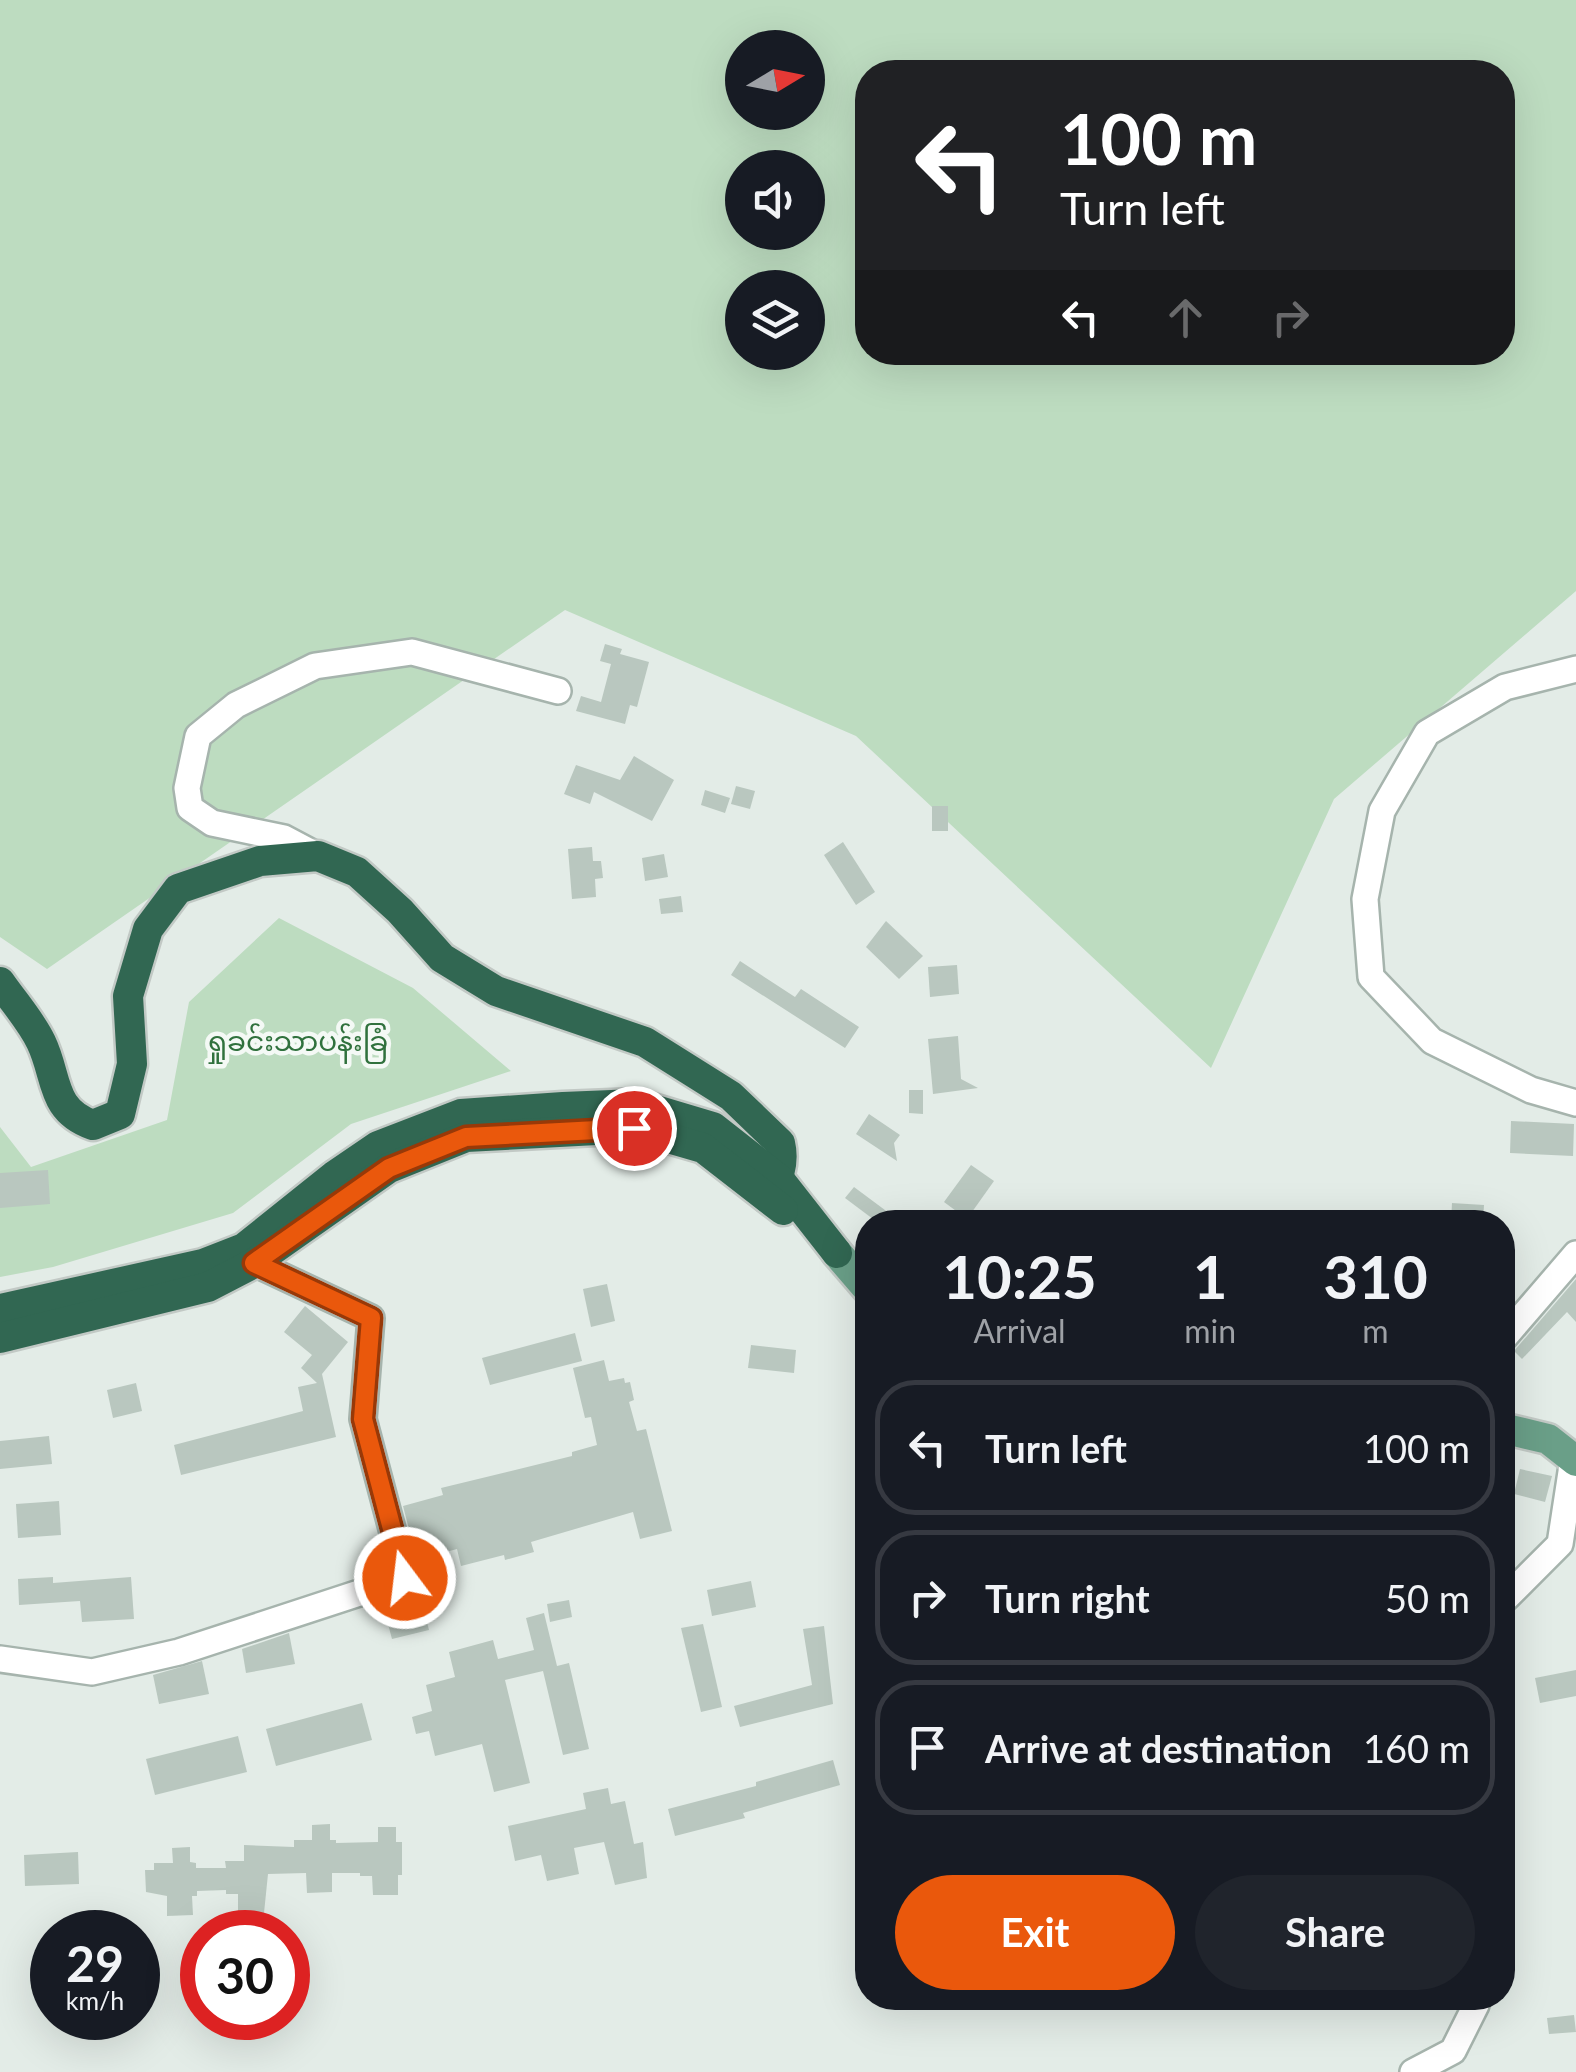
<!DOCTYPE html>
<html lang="en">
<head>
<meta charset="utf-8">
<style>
  :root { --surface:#171b24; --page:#20242c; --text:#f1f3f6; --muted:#9ea1a6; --line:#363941; --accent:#ea580c }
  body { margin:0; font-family:Lato,"Noto Sans Myanmar",sans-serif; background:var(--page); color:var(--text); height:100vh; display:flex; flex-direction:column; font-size:38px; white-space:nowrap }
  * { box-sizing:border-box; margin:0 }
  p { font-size:32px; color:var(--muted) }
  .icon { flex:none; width:55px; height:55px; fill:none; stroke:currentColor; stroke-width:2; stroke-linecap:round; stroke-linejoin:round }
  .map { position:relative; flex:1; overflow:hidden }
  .details { position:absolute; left:855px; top:1210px; width:660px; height:800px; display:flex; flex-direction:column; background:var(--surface); border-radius:40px; box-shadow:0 10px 40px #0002 }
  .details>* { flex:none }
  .hud { position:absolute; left:855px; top:60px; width:660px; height:305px; border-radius:40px; box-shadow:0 10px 40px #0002; background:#202124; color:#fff; overflow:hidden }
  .needle { width:65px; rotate:80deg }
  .fabs { position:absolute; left:725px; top:30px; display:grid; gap:20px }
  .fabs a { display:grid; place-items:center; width:100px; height:100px; border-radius:50%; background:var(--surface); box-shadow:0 10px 40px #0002; font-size:50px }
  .speed { position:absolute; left:30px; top:1910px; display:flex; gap:20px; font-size:50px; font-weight:700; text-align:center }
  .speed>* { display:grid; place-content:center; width:130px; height:130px; border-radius:50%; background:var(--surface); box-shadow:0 10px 40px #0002; line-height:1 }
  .speed small { font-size:25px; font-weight:400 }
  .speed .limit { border:15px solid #d22; background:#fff; color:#111 }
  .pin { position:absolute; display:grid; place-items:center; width:85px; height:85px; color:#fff; margin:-42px; border:5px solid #fff; border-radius:50%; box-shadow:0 2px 10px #0007 }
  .me { position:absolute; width:110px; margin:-55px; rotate:345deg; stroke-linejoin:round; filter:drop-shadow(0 0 8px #0008) }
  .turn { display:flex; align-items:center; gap:35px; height:210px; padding:0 40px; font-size:45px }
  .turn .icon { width:130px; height:130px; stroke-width:2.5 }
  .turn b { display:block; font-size:70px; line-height:85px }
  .lanes { display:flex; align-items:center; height:95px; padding:0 40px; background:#0003; justify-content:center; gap:50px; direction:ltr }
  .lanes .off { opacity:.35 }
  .eta { display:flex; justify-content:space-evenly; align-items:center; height:170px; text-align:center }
  .eta b { font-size:60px; font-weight:700; line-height:70px }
  .primary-button { display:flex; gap:20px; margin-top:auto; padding:20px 40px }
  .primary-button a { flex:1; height:115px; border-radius:60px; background:var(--accent); color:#fff; font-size:40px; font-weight:700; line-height:115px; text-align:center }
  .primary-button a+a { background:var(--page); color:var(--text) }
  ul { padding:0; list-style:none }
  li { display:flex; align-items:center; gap:30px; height:135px; margin:0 20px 15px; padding:0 20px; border:5px solid var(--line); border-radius:40px }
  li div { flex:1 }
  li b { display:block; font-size:38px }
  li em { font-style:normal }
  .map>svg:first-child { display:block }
  .green { fill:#bddcc0; fill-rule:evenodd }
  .building { fill:#b9c7bf }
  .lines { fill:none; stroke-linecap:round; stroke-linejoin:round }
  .minor-casing { stroke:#a6b4ad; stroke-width:30 }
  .major-casing { stroke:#c2c9c5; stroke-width:35 }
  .highway-casing { stroke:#c2c9c5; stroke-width:35 }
  .minor { stroke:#fff; stroke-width:25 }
  .major { stroke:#6a9f88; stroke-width:30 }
  .highway { stroke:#316752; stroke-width:30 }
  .route-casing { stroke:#983908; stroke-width:25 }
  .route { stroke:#ea580c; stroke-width:18 }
  .labels { text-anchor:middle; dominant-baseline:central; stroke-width:9; stroke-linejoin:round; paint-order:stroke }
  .park-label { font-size:28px; fill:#30713d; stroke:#f4f9f5 }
</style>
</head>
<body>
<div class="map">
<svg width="1576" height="2072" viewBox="0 0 1576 2072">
  <rect width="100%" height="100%" fill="#e3ece7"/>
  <g class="green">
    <path d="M0,0H1576V591L1334,799L1211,1068L856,736L565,610L47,969L0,937ZM742,48H808V112H742ZM868,72H1502V352H868ZM742,168H808V232H742ZM742,288H808V352H742Z"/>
    <polygon points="279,918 413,988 511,1071 351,1124 233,1213 53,1267 0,1277 0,1127 31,1167 167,1120 189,1002"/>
  </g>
  <g class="building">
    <polygon points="605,644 622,649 620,654 649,662 637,707 630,705 625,724 576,711 581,696 601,702 611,664 600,661"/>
    <polygon points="634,756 674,780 652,821 594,792 590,804 564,794 576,765 620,780"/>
    <polygon points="736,786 755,791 750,809 731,804"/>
    <polygon points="705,790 730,798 725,813 701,805"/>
    <rect x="932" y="806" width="16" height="25"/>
    <polygon points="843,842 875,892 856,905 824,855"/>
    <polygon points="592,847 593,861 601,861 603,878 595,879 596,897 572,899 568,849"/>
    <polygon points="664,854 668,877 645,881 642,858"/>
    <polygon points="681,896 683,912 661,914 659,899"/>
    <polygon points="886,921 923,956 899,979 866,947"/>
    <polygon points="740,961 795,997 801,989 859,1027 845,1048 731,975"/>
    <polygon points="957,965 959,994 930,997 928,967"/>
    <polygon points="958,1036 961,1079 978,1088 933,1094 928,1039"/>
    <polygon points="909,1090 923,1090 923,1114 909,1113"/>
    <polygon points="869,1114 900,1135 894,1143 897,1161 856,1134"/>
    <polygon points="1511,1121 1574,1124 1573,1156 1510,1153"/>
    <polygon points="971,1165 994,1181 967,1219 944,1202"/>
    <polygon points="48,1170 50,1204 0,1208 0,1173"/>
    <polygon points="854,1187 901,1222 877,1222 845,1198"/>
    <polygon points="1452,1203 1484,1205 1483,1222 1451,1222"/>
    <polygon points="1576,1279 1576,1322 1567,1312 1522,1359 1514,1351"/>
    <polygon points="607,1284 615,1321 591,1327 583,1289"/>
    <polygon points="305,1306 348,1342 322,1374 336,1437 181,1475 174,1445 303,1411 298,1387 317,1383 301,1368 312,1355 284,1332"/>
    <polygon points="575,1333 582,1361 490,1385 482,1358"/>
    <polygon points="751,1345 796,1350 794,1373 748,1368"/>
    <polygon points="604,1360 609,1381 624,1378 625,1383 630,1382 634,1400 629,1402 637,1431 646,1429 672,1531 640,1539 633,1512 531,1542 534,1552 505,1560 504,1555 461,1566 457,1549 417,1560 403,1506 443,1495 441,1488 572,1456 572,1452 597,1445 591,1417 585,1418 573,1368"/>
    <polygon points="136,1383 142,1411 113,1418 107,1390"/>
    <polygon points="49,1436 52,1464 0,1469 0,1441"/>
    <polygon points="1520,1469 1552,1476 1545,1502 1514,1494"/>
    <polygon points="59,1501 61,1535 18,1538 16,1504"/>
    <polygon points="53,1577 53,1583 131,1577 134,1619 82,1622 80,1601 19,1605 18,1579"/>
    <polygon points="751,1581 756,1607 712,1616 707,1590"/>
    <polygon points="421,1599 429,1630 392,1639 384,1609"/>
    <polygon points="569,1600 572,1617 550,1622 547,1604"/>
    <polygon points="544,1613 557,1666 569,1663 589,1749 563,1755 543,1671 505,1680 530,1783 494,1792 482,1744 435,1756 429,1731 416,1734 412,1717 432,1711 426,1685 455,1677 449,1652 493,1640 498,1659 534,1650 526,1618"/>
    <polygon points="703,1624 722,1707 701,1712 681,1628"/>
    <polygon points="824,1626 833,1704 740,1727 734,1706 812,1685 803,1629"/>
    <polygon points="289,1633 295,1664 246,1673 242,1649"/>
    <polygon points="202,1661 209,1694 159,1704 153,1675"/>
    <polygon points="1576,1670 1576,1696 1540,1703 1535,1678"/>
    <polygon points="362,1703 372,1740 276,1766 266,1729"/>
    <polygon points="238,1736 247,1772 155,1795 146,1759"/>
    <polygon points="833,1760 840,1785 743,1813 745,1818 675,1836 668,1809 756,1786 756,1782"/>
    <polygon points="608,1788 611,1804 625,1801 634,1844 643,1842 647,1878 615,1885 604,1842 574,1848 579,1874 547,1881 541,1855 515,1861 508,1826 586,1809 583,1793"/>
    <polygon points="330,1824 330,1840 336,1840 336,1843 378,1842 378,1827 396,1827 396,1842 402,1842 402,1875 398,1875 398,1895 373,1895 372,1876 360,1876 360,1873 332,1873 332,1892 307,1893 306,1873 268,1874 264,1913 238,1914 238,1894 226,1894 226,1890 197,1891 197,1896 192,1896 193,1915 167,1916 167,1896 146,1892 145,1870 154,1870 154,1863 173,1863 172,1848 190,1847 190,1862 196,1863 196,1868 226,1868 225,1861 244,1861 244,1845 294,1847 294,1840 312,1840 312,1825"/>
    <polygon points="78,1852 79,1884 25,1886 24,1855"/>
    <polygon points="1574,2015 1576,2032 1549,2034 1547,2018"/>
  </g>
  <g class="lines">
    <defs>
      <g id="minor">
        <polyline points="1576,669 1505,687 1427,733 1382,811 1365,899 1371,977 1432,1041 1531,1090 1576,1103"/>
        <polyline points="318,856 284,838 212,823 190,808 187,788 198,736 236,705 315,666 412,652 558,691"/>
        <polyline points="1502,1340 1576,1254"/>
        <polyline points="1502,1602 1560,1544 1573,1459"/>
        <polyline points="0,1659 92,1672 179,1652 405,1578 363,1419 371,1318 254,1263"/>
        <polyline points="1413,2072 1453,2051 1476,2005 1472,1998"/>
      </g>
      <g id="major">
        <polyline points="837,1253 868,1289"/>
        <polyline points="1502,1428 1548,1439 1576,1461"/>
      </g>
      <g id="highway">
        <path d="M0,982C13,1001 31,1021 41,1042C58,1077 50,1110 93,1125L120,1114L132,1064L128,996L148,929L178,889L260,861L318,856L357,872L400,911L442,958L496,991L645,1042L731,1096L780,1143C785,1164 778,1180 768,1198"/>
        <polyline points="0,1309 203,1264 244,1248 334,1176 378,1146 461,1114 563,1107 636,1104 713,1127 779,1179 837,1253"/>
        <polyline points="0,1338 208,1287 254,1263 389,1168 466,1137 634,1128 703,1148 783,1210"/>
      </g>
    </defs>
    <use href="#minor" class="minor-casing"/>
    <use href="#major" class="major-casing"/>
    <use href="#highway" class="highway-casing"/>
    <use href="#minor" class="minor"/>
    <use href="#major" class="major"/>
    <use href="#highway" class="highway"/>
  </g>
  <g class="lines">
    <defs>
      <polyline id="route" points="405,1578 363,1419 371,1318 254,1263 389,1168 466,1137 634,1128"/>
    </defs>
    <use href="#route" class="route-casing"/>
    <use href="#route" class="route"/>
  </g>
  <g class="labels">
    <g class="park-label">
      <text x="297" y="1040">ရှုခင်းသာပန်းခြံ</text>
    </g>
  </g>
</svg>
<div class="fabs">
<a><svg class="needle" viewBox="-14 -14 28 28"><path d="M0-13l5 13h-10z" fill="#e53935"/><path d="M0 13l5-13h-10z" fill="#9ea1a6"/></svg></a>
<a><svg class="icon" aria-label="sound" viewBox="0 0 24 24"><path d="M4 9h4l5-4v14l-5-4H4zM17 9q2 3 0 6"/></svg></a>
<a><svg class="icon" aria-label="layers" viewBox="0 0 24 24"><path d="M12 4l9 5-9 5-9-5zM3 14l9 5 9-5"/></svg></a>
</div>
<div class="speed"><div>29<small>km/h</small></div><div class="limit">30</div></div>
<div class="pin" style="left:634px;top:1128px;background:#d93025"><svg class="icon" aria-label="arrive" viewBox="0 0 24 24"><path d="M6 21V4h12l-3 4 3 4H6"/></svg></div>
<svg class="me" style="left:405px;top:1578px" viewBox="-20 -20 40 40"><circle r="17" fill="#ea580c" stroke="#fff" stroke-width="3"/><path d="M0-11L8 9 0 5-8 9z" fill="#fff"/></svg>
<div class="hud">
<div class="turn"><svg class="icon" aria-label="left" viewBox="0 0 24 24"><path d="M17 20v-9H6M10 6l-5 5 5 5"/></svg><div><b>100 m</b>Turn left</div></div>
<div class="lanes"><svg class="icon" aria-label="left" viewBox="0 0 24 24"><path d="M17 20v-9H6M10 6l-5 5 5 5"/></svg><svg class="icon off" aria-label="ahead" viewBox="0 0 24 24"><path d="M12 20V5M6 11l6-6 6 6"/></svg><svg class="icon off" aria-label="right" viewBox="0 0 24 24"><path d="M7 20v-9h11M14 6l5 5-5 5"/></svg></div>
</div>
<section class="details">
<div class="eta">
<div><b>10:25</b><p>Arrival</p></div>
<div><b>1</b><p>min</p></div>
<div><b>310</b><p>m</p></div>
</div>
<ul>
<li><svg class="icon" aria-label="left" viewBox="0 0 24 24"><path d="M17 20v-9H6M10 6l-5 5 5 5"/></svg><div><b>Turn left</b></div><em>100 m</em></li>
<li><svg class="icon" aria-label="right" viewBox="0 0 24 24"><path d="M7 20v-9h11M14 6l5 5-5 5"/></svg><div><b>Turn right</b></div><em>50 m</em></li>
<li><svg class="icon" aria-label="arrive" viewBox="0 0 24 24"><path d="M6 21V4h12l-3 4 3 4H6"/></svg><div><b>Arrive at destination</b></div><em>160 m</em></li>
</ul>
<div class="primary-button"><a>Exit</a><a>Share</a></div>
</section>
</div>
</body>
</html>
